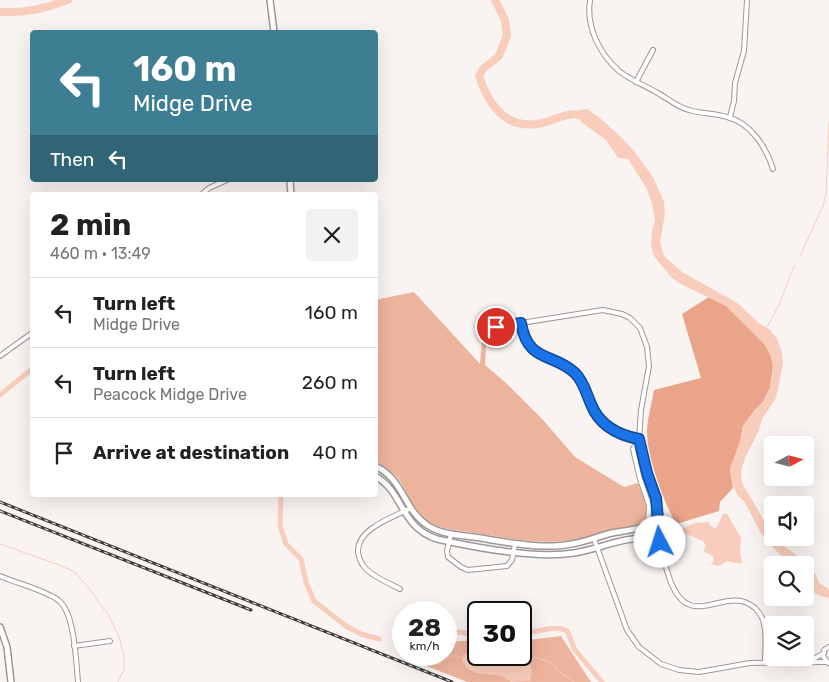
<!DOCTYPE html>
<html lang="en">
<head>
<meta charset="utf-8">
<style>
  :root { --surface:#fff; --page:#f2f2f2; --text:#222; --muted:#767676; --line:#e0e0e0 }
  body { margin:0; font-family:Rubik,sans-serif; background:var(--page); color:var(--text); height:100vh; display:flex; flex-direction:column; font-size:19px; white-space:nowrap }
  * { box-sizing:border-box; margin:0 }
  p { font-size:16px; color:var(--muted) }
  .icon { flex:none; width:28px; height:28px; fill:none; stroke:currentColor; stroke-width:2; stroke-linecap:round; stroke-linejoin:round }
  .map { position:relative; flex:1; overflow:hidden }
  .side { position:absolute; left:30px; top:192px; width:348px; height:305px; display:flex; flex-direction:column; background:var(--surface); border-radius:5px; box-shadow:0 5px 20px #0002 }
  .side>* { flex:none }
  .hud { position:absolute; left:30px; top:30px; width:348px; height:152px; border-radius:5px; box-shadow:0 5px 20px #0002; background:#3e7e92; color:#fff; overflow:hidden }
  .needle { width:32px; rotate:83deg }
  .controls { position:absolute; left:764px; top:436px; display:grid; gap:10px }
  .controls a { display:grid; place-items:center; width:50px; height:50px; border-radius:5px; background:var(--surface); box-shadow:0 5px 20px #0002; font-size:25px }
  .speed { position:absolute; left:392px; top:601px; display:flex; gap:10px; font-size:25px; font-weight:700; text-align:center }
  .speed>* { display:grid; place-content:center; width:65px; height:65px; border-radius:50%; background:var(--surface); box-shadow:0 5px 20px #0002; line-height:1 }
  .speed small { font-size:12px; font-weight:400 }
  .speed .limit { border:2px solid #111; border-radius:8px; background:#fff; color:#111 }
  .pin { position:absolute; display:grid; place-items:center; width:42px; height:42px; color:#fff; margin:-21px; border:2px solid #fff; border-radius:50%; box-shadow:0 1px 5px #0007 }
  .me { position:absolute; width:55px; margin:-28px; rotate:355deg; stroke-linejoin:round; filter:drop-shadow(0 0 4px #0008) }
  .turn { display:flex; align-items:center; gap:18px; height:105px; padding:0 20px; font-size:22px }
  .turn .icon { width:65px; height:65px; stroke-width:2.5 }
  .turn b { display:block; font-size:35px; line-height:42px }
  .then { display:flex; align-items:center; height:48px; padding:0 20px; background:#0003; gap:10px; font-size:19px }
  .round { display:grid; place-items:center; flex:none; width:52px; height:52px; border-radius:5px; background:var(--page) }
  .summary { display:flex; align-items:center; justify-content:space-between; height:85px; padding:0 20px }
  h1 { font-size:30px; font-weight:700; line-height:38px }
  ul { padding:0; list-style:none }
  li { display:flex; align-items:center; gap:15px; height:70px; padding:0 20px; border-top:1px solid var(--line) }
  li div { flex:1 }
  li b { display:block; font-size:19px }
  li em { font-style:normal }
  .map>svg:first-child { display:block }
  .green { fill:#eeb39c }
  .forest { fill:#eaa48a }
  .water { fill:#f9cdbc }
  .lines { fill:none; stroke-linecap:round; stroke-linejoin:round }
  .stream { stroke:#f9cdbc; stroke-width:1 }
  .canal { stroke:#f9cdbc; stroke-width:5 }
  .river { stroke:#f9cdbc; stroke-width:8 }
  .street-casing { stroke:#9d9896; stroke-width:6 }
  .secondary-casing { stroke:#9d9896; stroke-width:8 }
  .street { stroke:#fff; stroke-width:4 }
  .secondary { stroke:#fff; stroke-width:5 }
  .rail-casing { stroke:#3e3c3a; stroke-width:3 }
  .rail { stroke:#fff; stroke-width:1; stroke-dasharray:4; stroke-linecap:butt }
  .route-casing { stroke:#114b97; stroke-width:12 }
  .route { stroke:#1a73e8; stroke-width:9 }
</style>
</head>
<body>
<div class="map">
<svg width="829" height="682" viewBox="0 0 829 682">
  <rect width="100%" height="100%" fill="#f9f3f1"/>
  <g class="green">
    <path d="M414,292L480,364L483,331H487L485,365L506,383L543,420L575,457L624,487L638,483C643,496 654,517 638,526C613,530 588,539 563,541C533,544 504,537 475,533C460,530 440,530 427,521C404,503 409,475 375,462V300Z"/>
    <polygon points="561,636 591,682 467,682 409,659 413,655 446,655 446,642 479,640 479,655 521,655 521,641"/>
  </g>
  <path class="forest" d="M709,297L726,306L765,344L771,356L773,366L770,388L763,402L755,410L743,426L740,442L730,469L733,488L720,502L719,511L676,524C664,502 647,457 647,432C647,419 652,403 654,390L701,378L682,314Z"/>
  <g class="water">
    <path d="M587,109L600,118L621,137L634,151L653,177L664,202L665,214L660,242L664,256L682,272L736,302L759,323L770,330L777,339L782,352L783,363L778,389L775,400L762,419L759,430L745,458L741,471L742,483L772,534V538H775C790,554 813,560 819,583L829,589V599L807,590L805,585V565H792L770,545L762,535L744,501L738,496L734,488L731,478L730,469L740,442L743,426L755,410L763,402L770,388L773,366L771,356L764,344L726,306L679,283L671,277L654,256L651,245L652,231L655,220L652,204L647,189L628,159L618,158L606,140L581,122L578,110Z"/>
    <polygon points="723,514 727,514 741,538 740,553 742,563 734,563 728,561 718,566 712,564 714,558 710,554 703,552 706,546 703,541 682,532 682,529 695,523 708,522 711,526 716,529"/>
    <polygon points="471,652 479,653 479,655 516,655 529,661 532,671 530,681 511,682 501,676 476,673 469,670 462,661 463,655"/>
  </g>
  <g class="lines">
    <g class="stream">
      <polyline points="800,256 823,206 826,194 829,122"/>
      <polyline points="767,327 779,305 794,266"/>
      <polyline points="0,544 59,565 75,572 87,586 109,616 119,637 124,656 124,669 118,682"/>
      <path d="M448,658C453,654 457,656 462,658"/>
      <polyline points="529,661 535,657 552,663 558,671 574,682"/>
      <polyline points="427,666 441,663"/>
    </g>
    <g class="canal">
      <polyline points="0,395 32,369"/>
      <polyline points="281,495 280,526 286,544 301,559 306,582 314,601 346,626 361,634 379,639"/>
      <polyline points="446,633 458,632 479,635"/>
      <path d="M521,634C535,633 554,624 567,631L575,650L602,682"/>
    </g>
    <g class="river">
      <path d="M495,0L505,20L507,35L499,56L483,69L479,76C489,106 507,131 542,123C559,119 571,109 589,118"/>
      <path d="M0,12C27,13 43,9 68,0"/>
    </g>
    <defs>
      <g id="street">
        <path d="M590,0C586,27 599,53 619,71C630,80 644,85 656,92C667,98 677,107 689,110C702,114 715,113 727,117C751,123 766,147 773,169"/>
        <polyline points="636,82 653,50"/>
        <polyline points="730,117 734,101 735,83 744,51 747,0"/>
        <polyline points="201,195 209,188 227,180"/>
        <path d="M521,323C529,363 552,351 575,373C584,382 586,393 591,404C599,425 618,434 639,439"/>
        <polyline points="486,324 496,327 603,310 622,314 630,318 640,328 647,347 649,366 641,410 639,439 647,473 656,498 660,523"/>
        <polyline points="0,356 32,333"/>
        <polyline points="639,439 633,449 640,479 649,505 648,524"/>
        <polyline points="451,534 447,551 448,557 461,567 468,570 507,566 512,560 515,544"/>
        <path d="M661,536C660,551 665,564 669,577C689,637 725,582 755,608C759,612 763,618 764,624C767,636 765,650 765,662"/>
        <polyline points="594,539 627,630 639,647 661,664 679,670 699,672 750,663 827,662"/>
        <polyline points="652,539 661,551"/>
        <path d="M0,576C16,583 45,590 58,600C75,612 76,662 78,682"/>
        <path d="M400,589C389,583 375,578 366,569C362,565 359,559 358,552C357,528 394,517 411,508"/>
        <polyline points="74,646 110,641"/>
        <polyline points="810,661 824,653"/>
        <polyline points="828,663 823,656 824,650 829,647"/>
      </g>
      <g id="secondary">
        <polyline points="270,0 274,32"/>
        <polyline points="290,180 291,195"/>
        <path d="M375,466C404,479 403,509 427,525C440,534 458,535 474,537C500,541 527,547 553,546C574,546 592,538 612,533C623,531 635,530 646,526"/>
        <path d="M375,476C404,492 400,527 437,539C477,548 534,559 574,553C599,549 622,537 648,538"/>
        <circle cx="654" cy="530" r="9"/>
        <polyline points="0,627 7,647 11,682"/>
      </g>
    </defs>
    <use href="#street" class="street-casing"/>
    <use href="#secondary" class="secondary-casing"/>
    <use href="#street" class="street"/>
    <use href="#secondary" class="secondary"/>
    <defs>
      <g id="rail">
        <polyline points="0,502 452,682"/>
        <polyline points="0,511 251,610"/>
      </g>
    </defs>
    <use href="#rail" class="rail-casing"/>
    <use href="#rail" class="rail"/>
  </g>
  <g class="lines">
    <defs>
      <path id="route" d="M496,327L521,323C528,363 552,352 575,373C584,382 586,393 591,404C599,425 618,435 639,439L647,473L656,498L658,519L663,530L660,542"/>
    </defs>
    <use href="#route" class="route-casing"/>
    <use href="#route" class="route"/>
  </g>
</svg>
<div class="controls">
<a><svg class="needle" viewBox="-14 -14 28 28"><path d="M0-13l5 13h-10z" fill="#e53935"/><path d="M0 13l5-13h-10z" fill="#767676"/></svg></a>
<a><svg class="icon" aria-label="sound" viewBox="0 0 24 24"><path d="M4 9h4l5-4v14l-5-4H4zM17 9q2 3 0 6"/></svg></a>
<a><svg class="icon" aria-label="search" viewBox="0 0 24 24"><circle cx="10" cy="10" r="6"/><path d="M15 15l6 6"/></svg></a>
<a><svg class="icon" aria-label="layers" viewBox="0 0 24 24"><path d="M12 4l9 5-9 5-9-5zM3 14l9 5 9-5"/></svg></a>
</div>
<div class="speed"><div>28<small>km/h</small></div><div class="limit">30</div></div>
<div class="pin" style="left:496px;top:327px;background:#d93025"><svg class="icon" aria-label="arrive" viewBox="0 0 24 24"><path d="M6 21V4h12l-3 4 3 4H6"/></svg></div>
<svg class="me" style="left:660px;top:542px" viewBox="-20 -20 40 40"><circle r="19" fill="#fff"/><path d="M0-13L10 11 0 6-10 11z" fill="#1a73e8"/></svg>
<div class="hud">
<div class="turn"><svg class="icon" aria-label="left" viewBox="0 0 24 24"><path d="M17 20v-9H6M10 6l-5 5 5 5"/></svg><div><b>160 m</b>Midge Drive</div></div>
<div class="then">Then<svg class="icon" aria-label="left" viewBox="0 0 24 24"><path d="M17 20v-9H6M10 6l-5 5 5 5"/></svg></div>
</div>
<section class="side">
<div class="summary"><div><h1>2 min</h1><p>460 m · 13:49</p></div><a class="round"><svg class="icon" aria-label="close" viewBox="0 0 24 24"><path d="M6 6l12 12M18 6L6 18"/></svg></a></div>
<ul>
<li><svg class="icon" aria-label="left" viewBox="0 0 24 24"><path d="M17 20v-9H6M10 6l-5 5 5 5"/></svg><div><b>Turn left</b><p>Midge Drive</p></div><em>160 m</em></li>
<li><svg class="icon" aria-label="left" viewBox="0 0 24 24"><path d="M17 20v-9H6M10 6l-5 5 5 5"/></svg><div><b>Turn left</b><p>Peacock Midge Drive</p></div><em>260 m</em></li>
<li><svg class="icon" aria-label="arrive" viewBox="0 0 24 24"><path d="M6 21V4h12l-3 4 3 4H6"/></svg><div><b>Arrive at destination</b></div><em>40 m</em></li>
</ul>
</section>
</div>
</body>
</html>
